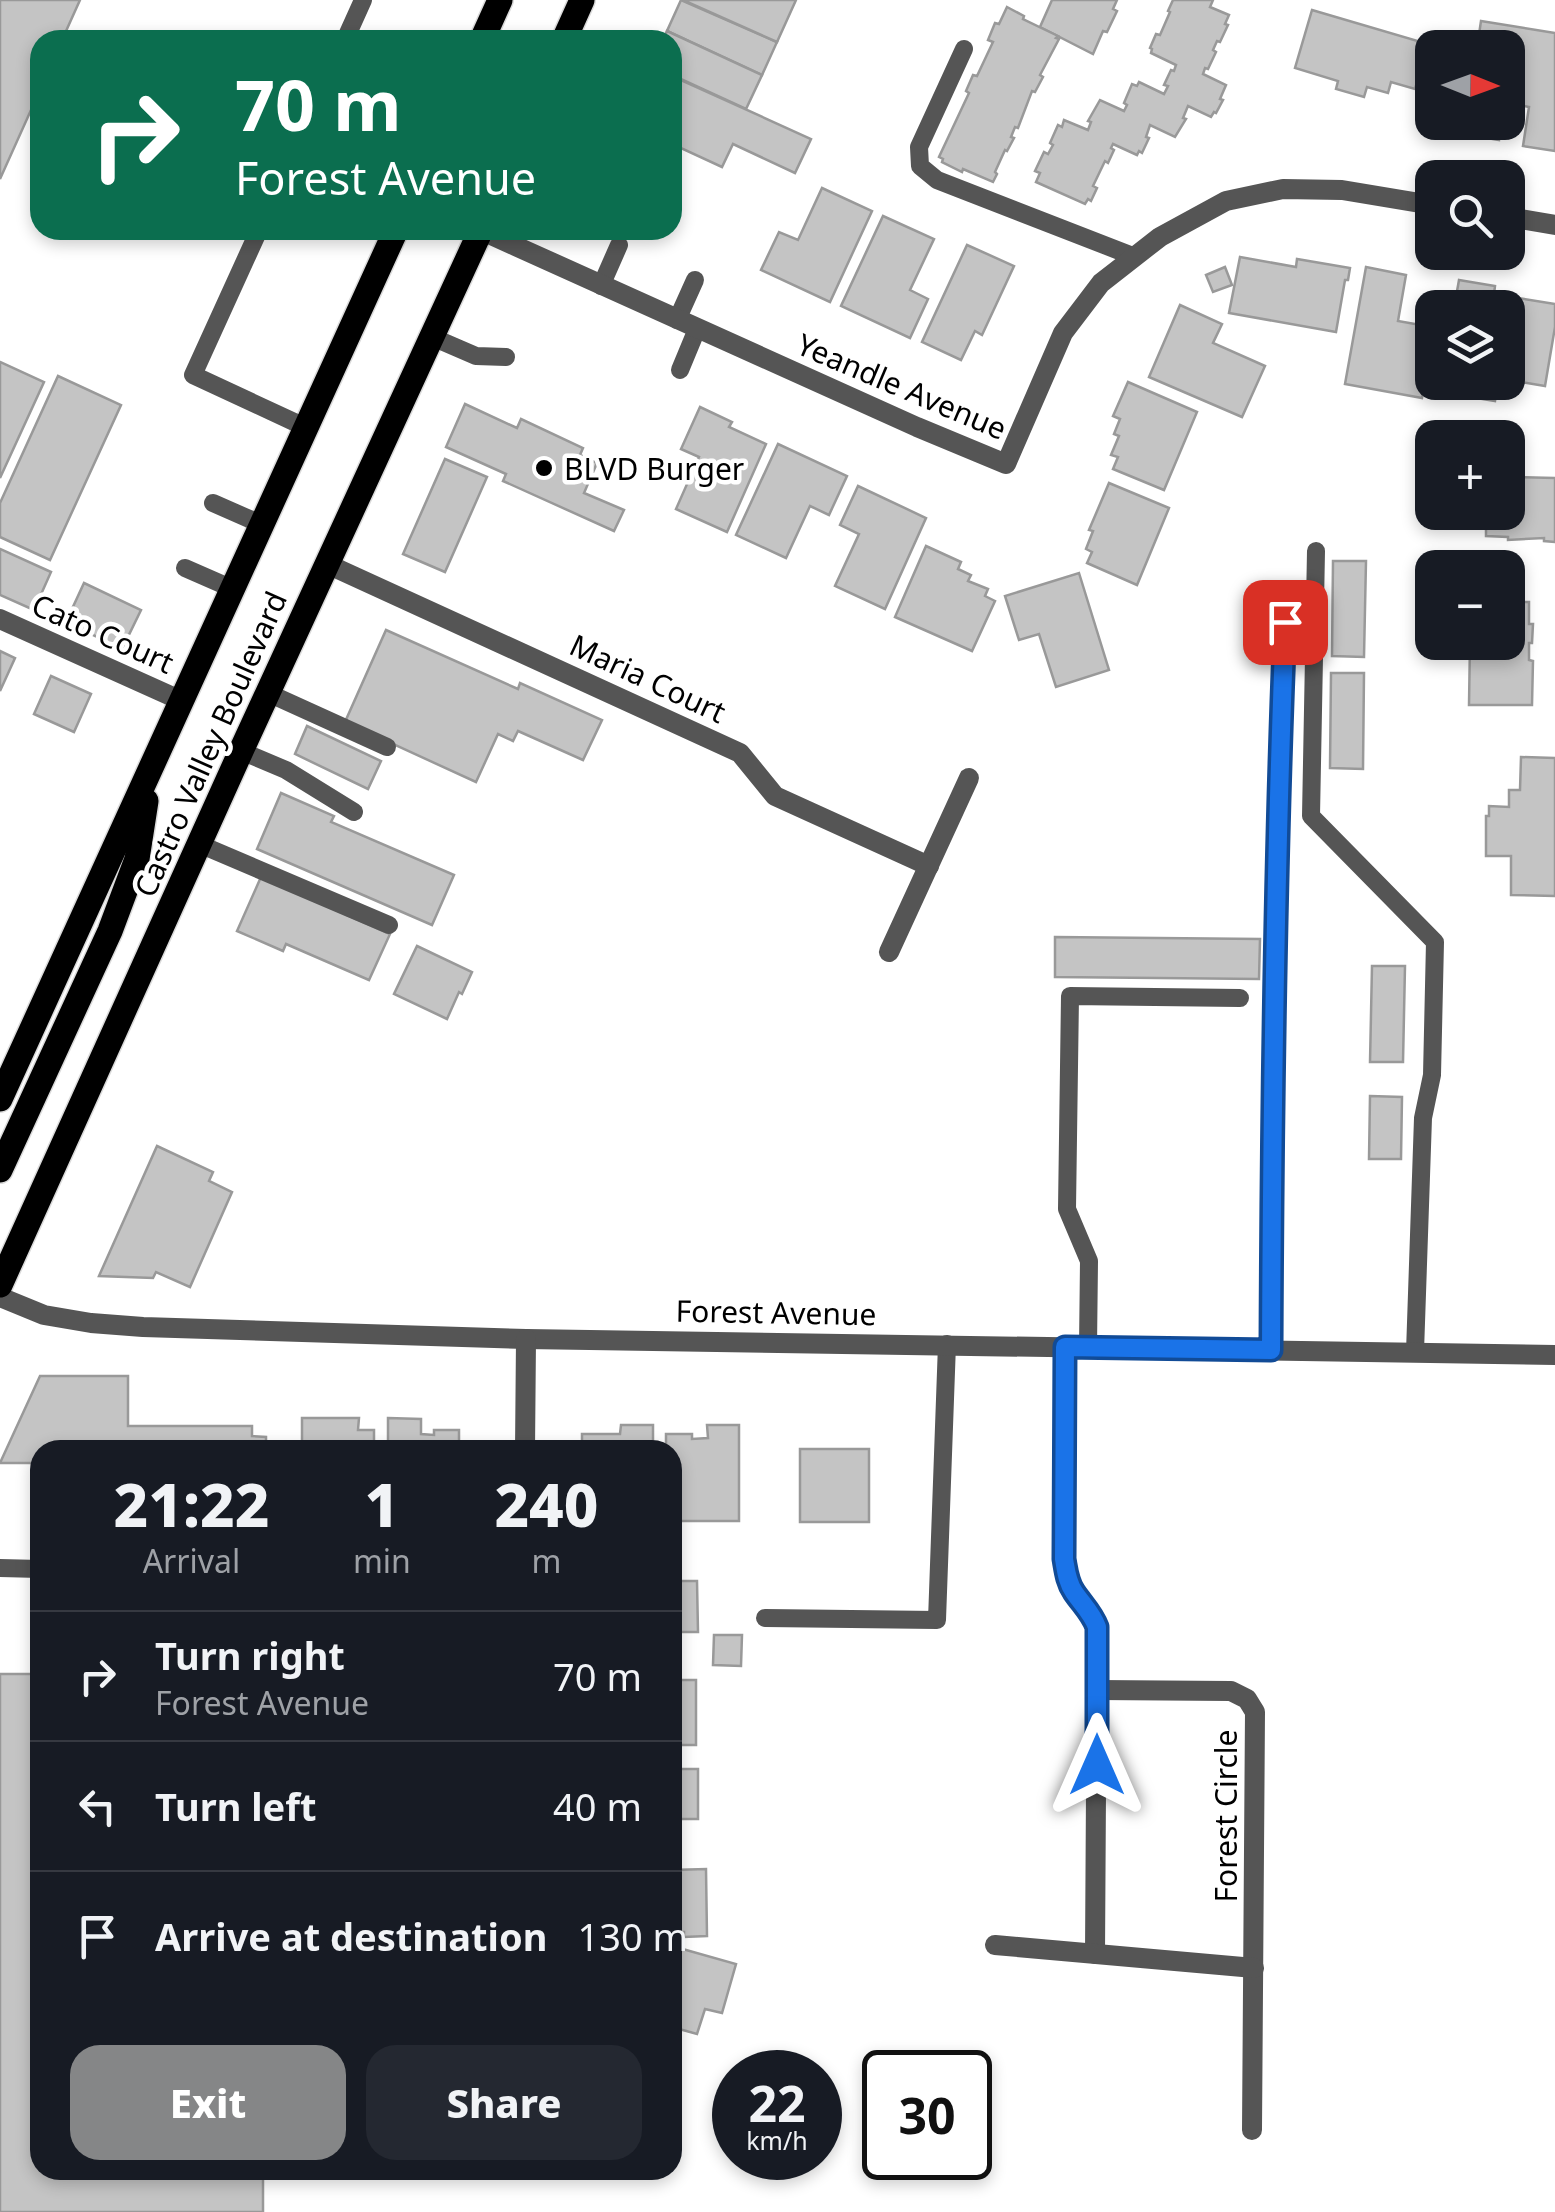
<!DOCTYPE html>
<html lang="en">
<head>
<meta charset="utf-8">
<style>
  :root { --surface:#171b24; --page:#242831; --text:#f1f3f6; --muted:#9ea1a6; --line:#363941; --accent:#858687 }
  body { margin:0; font-family:"Noto Sans",sans-serif; background:var(--page); color:var(--text); height:100vh; display:flex; flex-direction:column; font-size:38px; white-space:nowrap }
  * { box-sizing:border-box; margin:0 }
  p { font-size:32px; color:var(--muted) }
  .icon { flex:none; width:55px; height:55px; fill:none; stroke:currentColor; stroke-width:2; stroke-linecap:round; stroke-linejoin:round }
  .map { position:relative; flex:1; overflow:hidden }
  .drawer { position:absolute; left:30px; top:1440px; width:652px; height:740px; display:flex; flex-direction:column; background:var(--surface); border-radius:30px; box-shadow:0 5px 15px #0003 }
  .drawer>* { flex:none }
  .guide { position:absolute; left:30px; top:30px; width:652px; height:210px; border-radius:30px; box-shadow:0 5px 15px #0003; background:#0b6e4f; color:#fff; overflow:hidden }
  .needle { width:65px; rotate:91deg }
  .controls { position:absolute; left:1415px; top:30px; display:grid; gap:20px }
  .controls a { display:grid; place-items:center; width:110px; height:110px; border-radius:20px; background:var(--surface); box-shadow:0 5px 15px #0003; font-size:50px }
  .speed { position:absolute; left:712px; top:2050px; display:flex; gap:20px; font-size:50px; font-weight:700; text-align:center }
  .speed>* { display:grid; place-content:center; width:130px; height:130px; border-radius:50%; background:var(--surface); box-shadow:0 5px 15px #0003; line-height:1 }
  .speed small { font-size:25px; font-weight:400 }
  .speed .limit { border:5px solid #111; border-radius:15px; background:#fff; color:#111 }
  .pin { position:absolute; display:grid; place-items:center; width:85px; height:85px; color:#fff; margin:-42px; border-radius:20px; box-shadow:0 5px 15px #0006 }
  .me { position:absolute; width:110px; margin:-55px; rotate:0deg; stroke-linejoin:round; filter:drop-shadow(0 0 8px #0008) }
  .turn { display:flex; align-items:center; gap:35px; height:210px; padding:0 40px; font-size:45px }
  .turn .icon { width:130px; height:130px; stroke-width:2.5 }
  .turn b { display:block; font-size:70px; line-height:85px }
  .eta { display:flex; justify-content:space-evenly; align-items:center; height:170px; text-align:center }
  .eta b { font-size:60px; font-weight:800; line-height:70px }
  .cta { display:flex; gap:20px; margin-top:auto; padding:20px 40px }
  .cta a { flex:1; height:115px; border-radius:30px; background:var(--accent); color:#fff; font-size:40px; font-weight:800; line-height:115px; text-align:center }
  .cta a+a { background:var(--page); color:var(--text) }
  ul { padding:0; list-style:none }
  li { display:flex; align-items:center; gap:30px; height:130px; padding:0 40px; border-top:2px solid var(--line) }
  li div { flex:1 }
  li b { display:block; font-size:38px }
  li em { font-style:normal }
  .map>svg:first-child { display:block }
  .building { fill:#c4c4c4; stroke:#999; stroke-width:2.5 }
  .lines { fill:none; stroke-linecap:round; stroke-linejoin:round }
  .primary-casing { stroke:#dbdbdb; stroke-width:28 }
  .lane { stroke:#555; stroke-width:18 }
  .street { stroke:#555; stroke-width:20 }
  .primary { stroke:#000; stroke-width:25 }
  .route-casing { stroke:#114b97; stroke-width:25 }
  .route { stroke:#1a73e8; stroke-width:18 }
  .poi-dot { fill:#000; stroke:#fff; stroke-width:4 }
  .labels { text-anchor:middle; dominant-baseline:central; stroke-width:9; stroke-linejoin:round; paint-order:stroke }
  .street-label { font-size:30px; fill:#000; stroke:#fff }
  .poi-label { font-size:30px; fill:#000; stroke:#fff; text-anchor:start }
</style>
</head>
<body>
<div class="map">
<svg width="1555" height="2212" viewBox="0 0 1555 2212">
  <rect width="100%" height="100%" fill="#fff"/>
  <g class="building">
    <polygon points="0,0 80,0 62,40 40,40 40,90 0,179"/>
    <polygon points="681,0 777,42 762,75 667,31"/>
    <polygon points="683,0 796,0 777,42"/>
    <polygon points="1052,0 1117,0 1113,9 1117,11 1107,32 1103,31 1093,54 1040,27"/>
    <polygon points="1173,0 1213,0 1210,7 1229,15 1225,24 1228,25 1220,42 1217,41 1213,50 1216,52 1208,69 1205,68 1203,74 1226,85 1220,99 1223,100 1216,113 1214,112 1211,117 1188,106 1183,118 1186,119 1175,137 1150,125 1146,137 1149,138 1142,153 1139,151 1137,155 1113,144 1111,148 1114,150 1108,163 1105,161 1093,186 1097,188 1091,201 1088,199 1085,204 1036,182 1040,173 1035,171 1044,152 1048,154 1053,145 1050,143 1058,125 1062,127 1064,120 1088,130 1091,122 1088,121 1100,100 1124,111 1127,105 1124,103 1132,84 1137,86 1139,82 1164,94 1168,86 1164,85 1171,70 1174,71 1176,65 1151,53 1152,49 1150,48 1156,34 1160,35 1170,12 1168,11"/>
    <polygon points="1007,7 1024,16 1023,19 1058,36 1056,38 1059,39 1040,75 1043,77 1035,92 1032,91 1018,128 1015,127 1011,137 1014,138 1007,151 1005,150 995,172 997,174 993,182 963,169 962,172 942,162 943,159 939,157 969,93 966,91 973,75 977,76 993,42 988,40 995,23 999,24"/>
    <polygon points="1312,10 1428,44 1415,89 1391,82 1388,93 1367,87 1364,97 1336,89 1338,81 1295,68"/>
    <polygon points="1481,21 1555,33 1555,151 1523,146 1529,107 1508,103 1508,48 1477,48"/>
    <polygon points="667,31 762,75 746,109 672,75 672,40 663,40"/>
    <polygon points="672,76 811,139 795,173 733,144 722,167 672,144"/>
    <polygon points="1432,90 1432,122 1501,122 1499,140 1426,128"/>
    <polygon points="822,188 872,211 830,302 761,270 779,232 798,240"/>
    <polygon points="883,216 934,239 910,290 928,299 910,338 841,306"/>
    <polygon points="967,245 1014,266 982,335 975,331 961,360 922,342"/>
    <polygon points="1240,257 1296,267 1297,259 1350,268 1348,280 1345,280 1336,332 1229,313"/>
    <polygon points="1225,267 1232,285 1213,292 1206,275"/>
    <polygon points="1366,267 1406,275 1398,321 1432,327 1432,342 1422,398 1345,384"/>
    <polygon points="1459,280 1495,286 1494,294 1555,304 1555,327 1545,386 1508,380 1508,308 1454,308"/>
    <polygon points="1180,305 1222,324 1213,343 1265,366 1242,417 1149,377"/>
    <polygon points="0,362 44,382 0,478"/>
    <polygon points="58,376 121,405 50,560 0,537 0,503"/>
    <polygon points="1128,382 1197,412 1164,490 1113,469 1118,457 1111,455 1119,436 1114,434 1120,419 1113,416"/>
    <polygon points="1442,382 1498,382 1495,401 1440,392"/>
    <polygon points="465,404 517,428 521,419 583,448 580,455 597,463 584,493 624,510 614,531 503,481 506,474 446,447"/>
    <polygon points="700,407 732,422 729,427 766,444 727,532 676,509 699,457 681,449"/>
    <polygon points="778,444 847,476 829,515 810,506 786,558 736,535"/>
    <polygon points="445,459 487,477 445,572 403,554"/>
    <polygon points="1508,477 1555,478 1555,542 1544,541 1544,538 1508,540 1508,537 1486,536 1486,512 1508,512"/>
    <polygon points="1109,483 1169,508 1137,585 1087,563 1092,552 1086,549 1093,531 1089,530"/>
    <polygon points="858,486 926,518 885,609 835,586 859,534 840,525"/>
    <polygon points="926,546 961,562 958,569 971,575 968,581 988,589 985,596 995,601 972,651 895,617"/>
    <polygon points="0,549 51,572 34,610 0,595"/>
    <polygon points="1333,561 1366,561 1364,657 1332,656"/>
    <polygon points="1079,573 1109,670 1056,687 1039,634 1019,640 1005,596"/>
    <polygon points="84,583 141,610 122,649 66,622"/>
    <polygon points="1508,602 1529,602 1529,624 1533,624 1532,643 1529,643 1529,660 1533,661 1532,705 1469,705 1470,642 1508,642"/>
    <polygon points="386,630 518,689 520,683 602,720 583,760 518,731 513,741 498,734 476,782 345,722"/>
    <polygon points="0,651 15,658 0,691"/>
    <polygon points="1331,673 1364,673 1363,769 1330,768"/>
    <polygon points="51,676 91,694 74,732 34,714"/>
    <polygon points="307,726 381,761 368,789 295,754"/>
    <polygon points="1521,757 1555,758 1555,896 1511,895 1511,856 1486,856 1486,816 1489,816 1489,806 1509,807 1509,790 1520,790"/>
    <polygon points="281,793 334,816 331,822 454,875 432,925 257,849"/>
    <polygon points="261,877 390,934 369,980 286,944 283,951 237,931"/>
    <polygon points="1055,937 1260,939 1259,979 1055,977"/>
    <polygon points="417,946 472,972 462,994 459,992 447,1019 394,994"/>
    <polygon points="1372,966 1405,966 1403,1062 1370,1062"/>
    <polygon points="1370,1096 1402,1097 1401,1159 1369,1159"/>
    <polygon points="157,1146 213,1172 209,1181 232,1192 190,1287 156,1272 153,1278 99,1276"/>
    <polygon points="40,1376 128,1376 128,1426 252,1426 252,1436 266,1437 266,1450 40,1450 40,1463 0,1463"/>
    <polygon points="302,1418 359,1418 358,1430 374,1430 374,1450 302,1450"/>
    <polygon points="388,1418 421,1419 421,1434 434,1435 434,1430 459,1430 459,1450 388,1450"/>
    <polygon points="621,1425 653,1425 653,1450 582,1450 582,1434 620,1434"/>
    <polygon points="707,1425 739,1425 739,1521 672,1521 672,1450 666,1450 666,1434 692,1434 692,1439 708,1438"/>
    <rect x="800" y="1449" width="69" height="73"/>
    <polygon points="672,1581 697,1581 698,1632 672,1632"/>
    <polygon points="714,1635 742,1635 741,1666 713,1665"/>
    <polygon points="0,1674 40,1674 40,2170 263,2170 263,2212 0,2212"/>
    <rect x="672" y="1680" width="24" height="65"/>
    <rect x="672" y="1769" width="26" height="50"/>
    <polygon points="706,1869 707,1936 684,1937 684,1932 672,1932 672,1870"/>
    <polygon points="672,1946 736,1964 722,2013 705,2009 697,2034 672,2027"/>
  </g>
  <g class="lines">
    <defs>
      <g id="primary">
        <polyline points="482,40 500,0"/>
        <polyline points="564,40 582,0"/>
        <polyline points="0,1099 396,230"/>
        <polyline points="0,1170 110,931 137,859 146,801"/>
        <polyline points="0,1285 241,751 481,230"/>
      </g>
    </defs>
    <use href="#primary" class="primary-casing"/>
    <g class="lane">
      <polyline points="345,40 363,0"/>
      <polyline points="964,49 919,147 920,166 937,180 1135,257"/>
      <polyline points="259,230 193,375 307,428"/>
      <polyline points="601,286 619,245"/>
      <polyline points="677,320 695,280"/>
      <polyline points="432,337 476,356 506,357"/>
      <polyline points="680,370 697,329"/>
      <polyline points="213,503 263,525"/>
      <polyline points="1316,551 1311,816 1435,942 1432,1075 1423,1118 1415,1352"/>
      <polyline points="185,568 233,589"/>
      <polyline points="268,693 387,747"/>
      <polyline points="241,751 286,770 354,812"/>
      <polyline points="199,844 389,925"/>
      <polyline points="1088,1348 1089,1261 1067,1209 1070,996 1240,998"/>
      <polyline points="1271,1350 1272,1121 1278,910 1277,808 1285,622"/>
      <polyline points="0,1568 40,1569"/>
      <polyline points="765,1618 937,1620 947,1344"/>
    </g>
    <g class="street">
      <polyline points="1508,217 1555,225"/>
      <polyline points="480,230 917,427 1006,464 1063,333 1101,283 1160,237 1226,201 1283,189 1342,190 1432,205"/>
      <polyline points="327,564 740,753 775,796 929,866"/>
      <polyline points="0,619 182,701"/>
      <polyline points="889,952 969,778"/>
      <polyline points="0,1297 44,1315 91,1323 143,1327 526,1339 1555,1355"/>
      <polyline points="1065,1347 1064,1559 1070,1584 1091,1614 1097,1627 1095,1954"/>
      <polyline points="525,1450 526,1339"/>
      <polyline points="1097,1690 1231,1691 1247,1699 1255,1712 1252,2130"/>
      <polyline points="995,1945 1254,1968"/>
    </g>
    <use href="#primary" class="primary"/>
  </g>
  <g class="lines">
    <defs>
      <path id="route" d="M1097,1765V1627C1092,1613 1082,1604 1074,1592C1067,1582 1066,1570 1064,1559L1065,1347L1271,1350C1272,1107 1275,865 1285,622"/>
    </defs>
    <use href="#route" class="route-casing"/>
    <use href="#route" class="route"/>
  </g>
  <circle class="poi-dot" cx="544" cy="468" r="10"/>
  <g class="labels">
    <g class="street-label">
      <text transform="translate(902 386) rotate(23)">Yeandle Avenue</text>
      <text transform="translate(103 633) rotate(24)">Cato Court</text>
      <text transform="translate(648 678) rotate(25)">Maria Court</text>
      <text transform="translate(210 744) rotate(-66)">Castro Valley Boulevard</text>
      <text transform="translate(776 1312) rotate(1)">Forest Avenue</text>
      <text transform="translate(1225 1816) rotate(-90)">Forest Circle</text>
    </g>
    <g class="poi-label">
      <text x="564" y="468">BLVD Burger</text>
    </g>
  </g>
</svg>
<div class="controls">
<a><svg class="needle" viewBox="-14 -14 28 28"><path d="M0-13l5 13h-10z" fill="#e53935"/><path d="M0 13l5-13h-10z" fill="#9ea1a6"/></svg></a>
<a><svg class="icon" aria-label="search" viewBox="0 0 24 24"><circle cx="10" cy="10" r="6"/><path d="M15 15l6 6"/></svg></a>
<a><svg class="icon" aria-label="layers" viewBox="0 0 24 24"><path d="M12 4l9 5-9 5-9-5zM3 14l9 5 9-5"/></svg></a>
<a>+</a>
<a>−</a>
</div>
<div class="speed"><div>22<small>km/h</small></div><div class="limit">30</div></div>
<div class="pin" style="left:1285px;top:622px;background:#d93025"><svg class="icon" aria-label="arrive" viewBox="0 0 24 24"><path d="M6 21V4h12l-3 4 3 4H6"/></svg></div>
<svg class="me" style="left:1097px;top:1765px" viewBox="-20 -20 40 40"><path d="M0-17L14 15 0 8-14 15z" fill="#1a73e8" stroke="#fff" stroke-width="4"/></svg>
<div class="guide">
<div class="turn"><svg class="icon" aria-label="right" viewBox="0 0 24 24"><path d="M7 20v-9h11M14 6l5 5-5 5"/></svg><div><b>70 m</b>Forest Avenue</div></div>
</div>
<section class="drawer">
<div class="eta">
<div><b>21:22</b><p>Arrival</p></div>
<div><b>1</b><p>min</p></div>
<div><b>240</b><p>m</p></div>
</div>
<ul>
<li><svg class="icon" aria-label="right" viewBox="0 0 24 24"><path d="M7 20v-9h11M14 6l5 5-5 5"/></svg><div><b>Turn right</b><p>Forest Avenue</p></div><em>70 m</em></li>
<li><svg class="icon" aria-label="left" viewBox="0 0 24 24"><path d="M17 20v-9H6M10 6l-5 5 5 5"/></svg><div><b>Turn left</b></div><em>40 m</em></li>
<li><svg class="icon" aria-label="arrive" viewBox="0 0 24 24"><path d="M6 21V4h12l-3 4 3 4H6"/></svg><div><b>Arrive at destination</b></div><em>130 m</em></li>
</ul>
<div class="cta"><a>Exit</a><a>Share</a></div>
</section>
</div>
</body>
</html>
